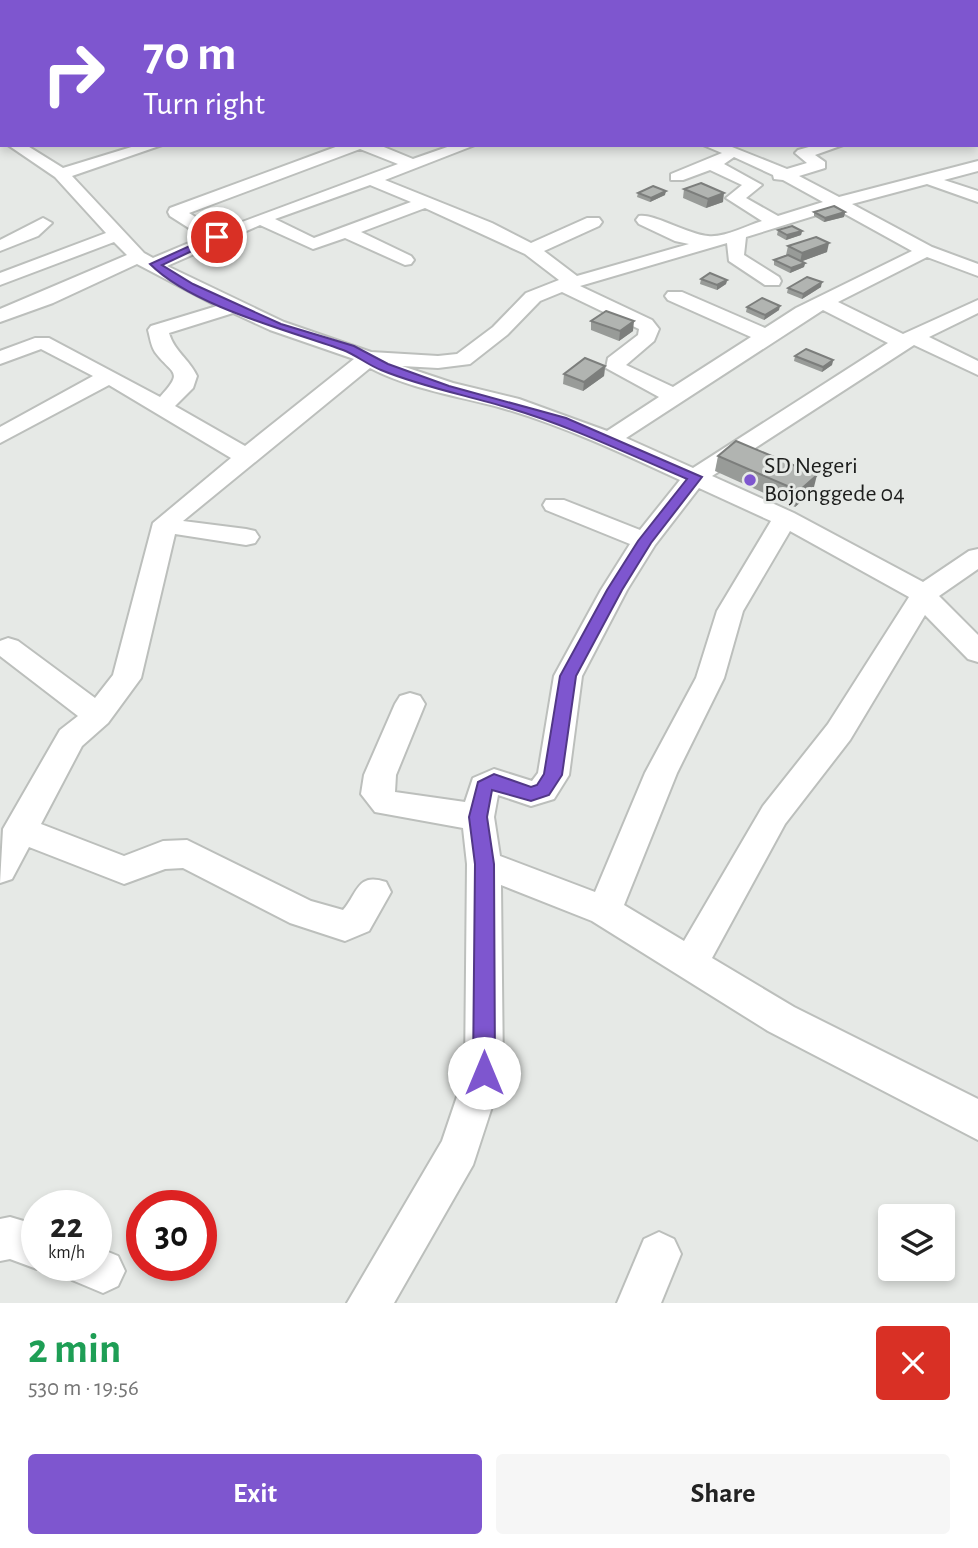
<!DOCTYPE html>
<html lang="en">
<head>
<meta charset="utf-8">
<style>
  :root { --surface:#fff; --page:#f6f6f6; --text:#222; --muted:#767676; --accent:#7e56cf }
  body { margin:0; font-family:"Alegreya Sans",sans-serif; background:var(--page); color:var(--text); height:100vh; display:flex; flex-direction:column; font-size:26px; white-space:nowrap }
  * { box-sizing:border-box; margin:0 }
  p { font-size:23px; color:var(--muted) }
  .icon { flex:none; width:38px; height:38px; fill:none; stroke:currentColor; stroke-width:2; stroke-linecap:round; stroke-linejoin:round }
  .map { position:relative; height:1303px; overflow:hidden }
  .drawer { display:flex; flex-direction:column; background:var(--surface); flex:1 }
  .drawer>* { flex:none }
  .top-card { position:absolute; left:0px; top:0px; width:978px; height:147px; box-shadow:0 4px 10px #0003; background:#7e56cf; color:#fff; overflow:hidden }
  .buttons { position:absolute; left:878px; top:1204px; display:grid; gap:14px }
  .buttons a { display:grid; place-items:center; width:77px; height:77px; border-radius:7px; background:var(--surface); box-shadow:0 4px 10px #0003; font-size:35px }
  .speed { position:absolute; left:21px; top:1190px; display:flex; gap:14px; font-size:35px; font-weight:700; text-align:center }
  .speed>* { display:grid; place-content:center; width:91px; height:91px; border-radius:50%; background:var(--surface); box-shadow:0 4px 10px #0003; line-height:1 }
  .speed small { font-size:18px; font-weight:400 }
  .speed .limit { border:10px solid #d22; background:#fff; color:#111 }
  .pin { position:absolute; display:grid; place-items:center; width:60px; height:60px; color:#fff; margin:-30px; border:4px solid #fff; border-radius:50%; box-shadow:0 2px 7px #0007 }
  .me { position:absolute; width:77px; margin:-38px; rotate:0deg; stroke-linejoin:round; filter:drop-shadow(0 0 5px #0008) }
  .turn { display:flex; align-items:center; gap:24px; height:147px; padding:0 28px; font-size:32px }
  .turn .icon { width:91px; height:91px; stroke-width:2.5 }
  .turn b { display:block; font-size:49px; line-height:60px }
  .round { display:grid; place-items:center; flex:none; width:74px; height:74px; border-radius:7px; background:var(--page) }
  .summary { display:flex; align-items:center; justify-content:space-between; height:119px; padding:0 28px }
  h1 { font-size:42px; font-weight:600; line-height:52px; color:#1e9e55 }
  .primary-button { display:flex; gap:14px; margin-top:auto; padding:14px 28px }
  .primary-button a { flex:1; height:80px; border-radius:7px; background:var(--accent); color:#fff; font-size:28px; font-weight:600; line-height:80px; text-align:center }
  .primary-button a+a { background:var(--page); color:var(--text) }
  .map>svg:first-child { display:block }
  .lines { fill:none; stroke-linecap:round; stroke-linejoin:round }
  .minor-casing { stroke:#bcbfbc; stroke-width:4 }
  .minor { fill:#fff; fill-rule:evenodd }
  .wall { fill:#989b98 }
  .shaded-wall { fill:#7c7e7c }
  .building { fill:#b1b4b1; stroke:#7c7e7c; stroke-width:2 }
  .route { fill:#7e56cf; stroke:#523887; stroke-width:2 }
  .poi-dot { fill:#7e56cf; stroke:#e6e9e6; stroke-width:2.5 }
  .labels { text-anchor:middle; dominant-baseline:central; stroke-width:6; stroke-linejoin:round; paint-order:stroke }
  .poi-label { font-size:24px; fill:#1c1d1c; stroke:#e6e9e6; text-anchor:start }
</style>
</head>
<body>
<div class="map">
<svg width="978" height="1303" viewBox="0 0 978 1303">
  <rect width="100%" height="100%" fill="#e6e9e6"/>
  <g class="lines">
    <defs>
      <g id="minor">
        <polygon points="136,0 153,0 134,2"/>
        <polygon points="192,0 211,0 213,2 190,2"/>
        <polygon points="277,0 293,0 275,2"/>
        <polygon points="443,0 460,0 441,2"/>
        <polygon points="538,0 550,0 552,2 539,2"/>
        <polygon points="630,0 643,0 645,2 631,2"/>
        <polygon points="779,0 801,0 777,2"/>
        <polygon points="978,24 978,32 976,33 976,25"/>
        <polygon points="0,57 2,58 2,66 0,65"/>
        <rect x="976" y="59" width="2" height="8"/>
        <rect x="0" y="105" width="2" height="9"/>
        <rect x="976" y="117" width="2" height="8"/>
        <path d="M8,145H26L63,168L138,145H162L72,176L144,253L153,258L203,237L170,216L168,212L170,208L341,145H379L413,159L453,145H475L385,180L492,223L531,243L587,218H599L602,222L599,226L544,251L577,276L689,244L675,241L639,224L636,220L639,216C653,213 687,234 708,236C724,238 746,226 762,221L726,198L742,185L710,170L683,180H671V174L722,153L703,145H727L787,169L807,163L795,153L798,150L816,145H843L815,155L825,162V168L799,176L839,197L978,161V171L944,180L978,191V202L927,184L852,204L932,247L978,264V276L927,257L838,302L903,334L978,300V313L929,337L978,361V375L914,345L712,476L794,513L923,582L969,551L978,549V569L939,596L978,635V662L968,659L925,615L850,740L785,824L712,958L794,1007L978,1099V1140L768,1031L592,921L501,885L503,1073L473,1165L394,1303H347L442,1141L465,1073L467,864L463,828L375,812L361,794L364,775L395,704L400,696L410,693L420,696L425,704L396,775L395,792L465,802L473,778L494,769L532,781L538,773L554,676L601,590L630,544L546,510L543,505L546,500H564L640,530L680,480C622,453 564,426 502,408C458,396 410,389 370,368L183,521L246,529L255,531L259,537L255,543L246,545L175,534L141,678L108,723L82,746L41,824L124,856L163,841L187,840L311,901L343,910C358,893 357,872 386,882L391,892L369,931L345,941L290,923L183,868L165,869L124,884L29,847L12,879L0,883L3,829L60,730L78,716L0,656V641L8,638L18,641L95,698L113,675L153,523L231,458L109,385L0,443V427L93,376L41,349L0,364V351L35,338H49L160,397C185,370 172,375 155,352C151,346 150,337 148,330L151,326L217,306L137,264L53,303L0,322V309L127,255L114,242L0,285V273L106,233L55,177ZM360,149L398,164L218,231L189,213ZM734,157L773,175L774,179L783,180L823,202L778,216L746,198L762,185L724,164ZM370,185L411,202L314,238L275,219ZM425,208L525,254L559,280L526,293L493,327L457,354L438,356L371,352L284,322L167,266L260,225L313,249L345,238L405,265L411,264L414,260L411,256L361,232ZM836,209L912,251L796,308L765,328L682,292H668L665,296L668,300L751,337L673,387L626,365L654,341L659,329L652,320L580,286L727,243L729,261L765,285H779L781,281L779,277L744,255L746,237ZM562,292L639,329L638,335L608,358L606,368L659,397L607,431L519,399L453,383L402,366L438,368L470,364L507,335L540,301ZM823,310L888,343L693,468L626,438ZM233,313L270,330L354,359L245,446L175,406L193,388L197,376C189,359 174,351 169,333ZM699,488L771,521L717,611L696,678L645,773L595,892L500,856L494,817L498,795L531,806L554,799L569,775L582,676L627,590L655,545ZM790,531L909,597L828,724L763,806L684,941L624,905L677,773L724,678L743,611Z"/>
        <polygon points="43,218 52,223 38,236 0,251 0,240"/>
        <polygon points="10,1217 37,1225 37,1265 45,1265 37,1269 10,1259 0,1261 0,1219"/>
        <polygon points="659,1232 674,1239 681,1254 661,1303 617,1303 644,1239"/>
        <polygon points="96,1247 118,1256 125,1271 118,1286 103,1293 72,1280 65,1265 96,1265"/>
      </g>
    </defs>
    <use href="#minor" class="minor-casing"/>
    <use href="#minor" class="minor"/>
  </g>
  <g class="wall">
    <polygon points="684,189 723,202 706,208 683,198"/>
    <polygon points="638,193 665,195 650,202 637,197"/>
    <polygon points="814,212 845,212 844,217 824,222 814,216"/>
    <polygon points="778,230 802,231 801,235 786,240 777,235"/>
    <polygon points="788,246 827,252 802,261 805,263 804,267 790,273 774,265 774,260 786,255"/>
    <polygon points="701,279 727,280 726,284 717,290 700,284"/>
    <polygon points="821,287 802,299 787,293 788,288"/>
    <polygon points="747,307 779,310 764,320 746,312"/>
    <polygon points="591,321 633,331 619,341 591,330"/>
    <polygon points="795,356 833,360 832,365 822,372 794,361"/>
    <polygon points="605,366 604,376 583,391 563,384 564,374"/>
    <polygon points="718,456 813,491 795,507 715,471"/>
  </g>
  <g class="shaded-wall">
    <polygon points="666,191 665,195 650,202 651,198"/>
    <polygon points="724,193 723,202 706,208 708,199"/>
    <polygon points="845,212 844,217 824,222 825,218"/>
    <polygon points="802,231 801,235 786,240 787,235"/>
    <polygon points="829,243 827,252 800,262 802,253"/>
    <polygon points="805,263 804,267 790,273 791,268"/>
    <polygon points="727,280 726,284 717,290 717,285"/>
    <polygon points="822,282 821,287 802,299 803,294"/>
    <polygon points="780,306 779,310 764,320 765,315"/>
    <polygon points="634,321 633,331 619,341 620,331"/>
    <polygon points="833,360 832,365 822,372 823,367"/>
    <polygon points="605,366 604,376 583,391 584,382"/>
    <polygon points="817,475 813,491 795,507 799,491"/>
  </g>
  <g class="building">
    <polygon points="959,0 978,0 978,6 976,5 976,2 956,2"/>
    <polygon points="701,183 724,193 708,199 684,189"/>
    <polygon points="653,186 666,191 651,198 638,193"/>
    <polygon points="834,206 845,212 825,218 814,212"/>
    <polygon points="792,226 802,231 787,235 778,230"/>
    <polygon points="816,237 829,243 802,253 788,246"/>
    <polygon points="788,255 805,263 791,268 774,260"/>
    <polygon points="710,273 727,280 717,285 701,279"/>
    <polygon points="807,277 822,282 803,294 788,288"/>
    <polygon points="762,298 780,306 765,315 747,307"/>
    <polygon points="606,311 634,321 620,331 591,321"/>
    <polygon points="806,349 833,360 823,367 795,356"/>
    <polygon points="585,358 605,366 584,382 564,374"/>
    <polygon points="736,441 817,475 799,491 718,456"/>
  </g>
  <path class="route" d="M214,235L222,237L162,265L193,284L281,324L354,346L388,364L449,386L566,418L702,477L651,543L622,590L576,676L562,775L549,795L531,801L492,790L487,817L494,864L495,1073L492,1081L484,1084L476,1081L473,1073L475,864L469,817L478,782L494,774L531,787L537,785L544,774L560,676L607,590L638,541L687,479C628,454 570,426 509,408C466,395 422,387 381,370C368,365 356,355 343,350C287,330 192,306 150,264Z"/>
  <circle class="poi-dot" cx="750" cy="480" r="7"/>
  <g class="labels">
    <g class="poi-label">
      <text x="764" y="466">SD Negeri<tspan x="764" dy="28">Bojonggede 04</tspan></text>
    </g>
  </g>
</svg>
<div class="buttons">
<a><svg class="icon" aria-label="layers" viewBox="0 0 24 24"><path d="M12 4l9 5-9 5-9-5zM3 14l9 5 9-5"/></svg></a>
</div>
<div class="speed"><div>22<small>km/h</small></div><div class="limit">30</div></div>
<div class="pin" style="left:217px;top:237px;background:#d93025"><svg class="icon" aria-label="arrive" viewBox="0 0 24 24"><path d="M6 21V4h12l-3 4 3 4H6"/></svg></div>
<svg class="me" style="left:484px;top:1073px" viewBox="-20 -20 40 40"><circle r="19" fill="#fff"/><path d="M0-13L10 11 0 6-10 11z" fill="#7e56cf"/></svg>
<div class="top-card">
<div class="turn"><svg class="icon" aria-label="right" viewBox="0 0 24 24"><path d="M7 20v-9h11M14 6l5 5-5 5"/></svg><div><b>70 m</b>Turn right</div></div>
</div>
</div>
<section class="drawer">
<div class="summary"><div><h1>2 min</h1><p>530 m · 19:56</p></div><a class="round" style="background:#d93025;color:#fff"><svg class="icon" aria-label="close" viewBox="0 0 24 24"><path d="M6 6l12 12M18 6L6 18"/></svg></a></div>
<div class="primary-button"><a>Exit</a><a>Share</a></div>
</section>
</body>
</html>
